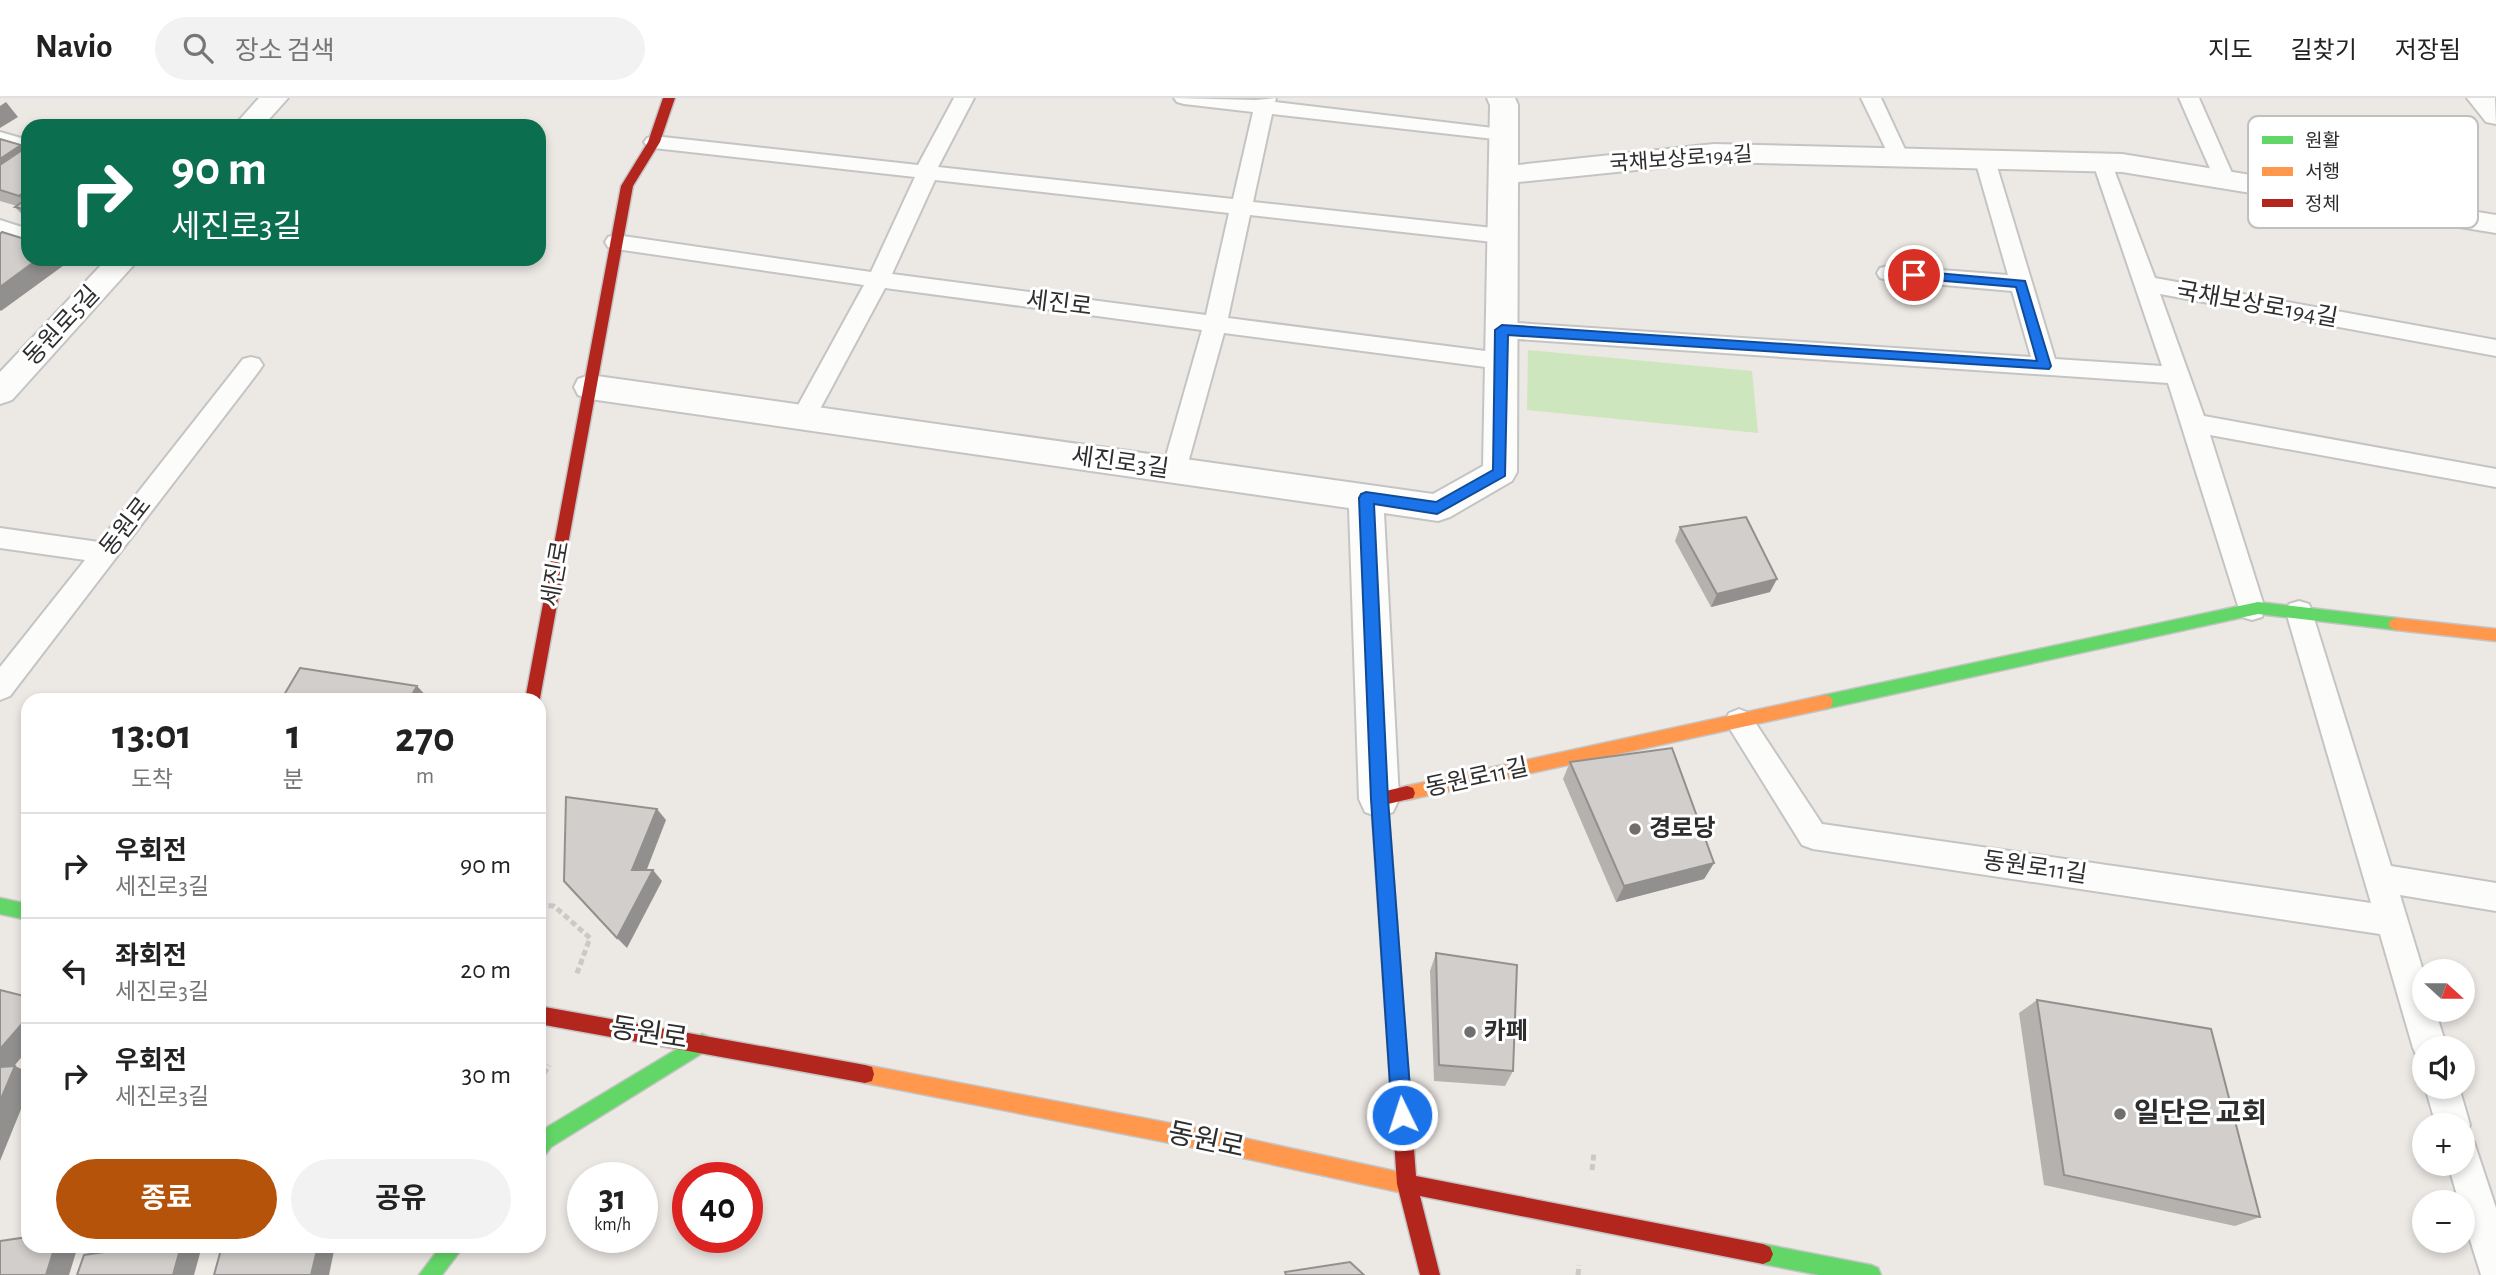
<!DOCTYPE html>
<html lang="ko">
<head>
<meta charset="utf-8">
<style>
  :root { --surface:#fff; --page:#f2f2f2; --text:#222; --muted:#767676; --line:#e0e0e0; --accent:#b45309 }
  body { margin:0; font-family:"Alegreya Sans","Noto Sans KR",sans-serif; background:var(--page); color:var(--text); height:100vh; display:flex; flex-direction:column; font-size:26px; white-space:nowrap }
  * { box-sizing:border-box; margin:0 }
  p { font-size:23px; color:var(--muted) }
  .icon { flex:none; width:38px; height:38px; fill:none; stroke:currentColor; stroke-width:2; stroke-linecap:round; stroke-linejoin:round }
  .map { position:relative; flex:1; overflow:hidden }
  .details { position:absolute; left:21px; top:595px; width:525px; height:560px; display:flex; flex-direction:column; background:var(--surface); border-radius:21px; box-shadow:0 4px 10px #0003 }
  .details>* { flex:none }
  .banner { position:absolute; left:21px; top:21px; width:525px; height:147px; border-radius:21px; box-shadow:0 4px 10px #0003; background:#0b6e4f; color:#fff; overflow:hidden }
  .needle { width:46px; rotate:111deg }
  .buttons { position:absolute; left:2412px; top:861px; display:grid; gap:14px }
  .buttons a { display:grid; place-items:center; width:63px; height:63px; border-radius:50%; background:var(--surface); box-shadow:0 4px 10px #0003; font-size:35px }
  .speed { position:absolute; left:567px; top:1064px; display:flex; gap:14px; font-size:35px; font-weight:700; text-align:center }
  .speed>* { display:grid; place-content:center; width:91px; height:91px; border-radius:50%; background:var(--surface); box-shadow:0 4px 10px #0003; line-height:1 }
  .speed small { font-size:18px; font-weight:400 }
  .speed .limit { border:10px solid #d22; background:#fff; color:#111 }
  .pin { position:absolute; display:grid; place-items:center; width:60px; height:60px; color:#fff; margin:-30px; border:4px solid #fff; border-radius:50%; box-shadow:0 2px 7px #0007 }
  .me { position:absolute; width:77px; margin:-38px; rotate:356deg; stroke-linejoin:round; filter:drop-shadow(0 0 5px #0008) }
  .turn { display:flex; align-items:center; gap:24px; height:147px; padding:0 35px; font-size:32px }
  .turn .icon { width:91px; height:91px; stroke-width:2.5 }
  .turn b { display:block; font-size:49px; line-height:60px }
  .eta { display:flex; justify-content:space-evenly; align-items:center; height:119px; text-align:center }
  .eta b { font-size:42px; font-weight:700; line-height:49px }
  .action { display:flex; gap:14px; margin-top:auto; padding:14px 35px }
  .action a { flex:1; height:80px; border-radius:42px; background:var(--accent); color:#fff; font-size:28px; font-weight:700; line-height:80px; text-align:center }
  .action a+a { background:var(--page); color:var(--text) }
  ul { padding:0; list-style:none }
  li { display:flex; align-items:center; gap:21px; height:105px; padding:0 35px; border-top:2px solid var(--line) }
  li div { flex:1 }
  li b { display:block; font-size:26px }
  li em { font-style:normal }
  header { display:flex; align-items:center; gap:42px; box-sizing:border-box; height:98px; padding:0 35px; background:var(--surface); border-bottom:2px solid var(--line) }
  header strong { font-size:33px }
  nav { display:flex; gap:38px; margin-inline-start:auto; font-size:24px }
  .search { width:490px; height:63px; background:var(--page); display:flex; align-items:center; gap:18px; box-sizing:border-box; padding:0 24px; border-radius:38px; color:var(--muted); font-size:26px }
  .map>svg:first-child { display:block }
  .green { fill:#cee6be }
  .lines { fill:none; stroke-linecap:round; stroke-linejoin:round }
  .lane-casing { stroke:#c5c4c5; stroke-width:4 }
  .street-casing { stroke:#c5c4c5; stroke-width:4 }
  .fast-casing { stroke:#c5c4c5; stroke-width:3 }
  .slow-casing { stroke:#c5c4c5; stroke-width:3 }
  .jam-casing { stroke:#c5c4c5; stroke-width:3 }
  .path { stroke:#c9c9c8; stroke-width:5; stroke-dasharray:6 3.5; stroke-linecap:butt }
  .lane { fill:#fcfcfb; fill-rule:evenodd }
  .street { fill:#fcfcfb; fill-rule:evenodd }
  .fast { fill:#63d668; fill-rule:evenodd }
  .slow { fill:#ff974d; fill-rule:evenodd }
  .jam { fill:#b3261e; fill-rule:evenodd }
  .wall { fill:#b4b1af }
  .shaded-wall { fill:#92908e }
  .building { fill:#d1cecb; stroke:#92908e; stroke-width:2 }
  .route { fill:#1a73e8; stroke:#114b97; stroke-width:2 }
  .poi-dot { fill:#706f6e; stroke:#fff; stroke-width:2.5 }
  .labels { text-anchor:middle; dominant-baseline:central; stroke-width:6; stroke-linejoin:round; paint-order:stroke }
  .far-street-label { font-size:21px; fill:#2e2e2e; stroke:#fff }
  .street-label { font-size:24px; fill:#2e2e2e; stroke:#fff }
  .poi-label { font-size:24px; font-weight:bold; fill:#2e2e2e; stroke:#fff; text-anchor:start }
  .near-street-label { font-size:28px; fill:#2e2e2e; stroke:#fff }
  .near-poi-label { font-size:28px; font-weight:bold; fill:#2e2e2e; stroke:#fff; text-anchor:start }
  .key { fill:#fff; stroke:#c0c0c0; stroke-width:2 }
  .key-label { font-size:19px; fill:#2e2e2e }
</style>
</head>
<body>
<header>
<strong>Navio</strong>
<div class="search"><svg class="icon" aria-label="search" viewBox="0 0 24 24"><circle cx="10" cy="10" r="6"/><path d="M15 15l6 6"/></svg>장소 검색</div>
<nav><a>지도</a><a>길찾기</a><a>저장됨</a></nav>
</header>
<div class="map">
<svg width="2496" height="1177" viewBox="0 0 2496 1177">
  <rect width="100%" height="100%" fill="#ece8e4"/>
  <polygon class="green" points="1528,252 1752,273 1758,335 1527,312"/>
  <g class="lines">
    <defs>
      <g id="lane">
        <path d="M954,0H974L938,69L1233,101L1253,14L1184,6L1177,4L1174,0L1256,2L1276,0L1275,4L1510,32L1513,36L1510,40L1503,42L1272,16L1253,104L1502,131L1510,133L1513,138L1510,143L1502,145L1250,117L1228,220L1501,255L1509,257L1513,263L1509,269L1501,271L1224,235L1186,372L1183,379L1174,381L1165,379L1162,372L1202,232L885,190L812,326L803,329L794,326L791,320L864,187L616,151L608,149L605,144L608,139L616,137L871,174L915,79L654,50L647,48L644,44L647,40L654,38L918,67ZM935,82L1229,115L1206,217L892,176Z"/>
        <polygon points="1861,0 1881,0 1909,60 1906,64 1892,64"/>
        <polygon points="2179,0 2199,0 2235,82 2232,87 2218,87 2215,82"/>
        <polygon points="0,34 28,42 28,54 0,46"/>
        <polygon points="1985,56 1992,58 1995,62 2055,261 2162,268 2093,65 2096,61 2110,61 2155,180 2496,242 2496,258 2160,196 2204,318 2496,371 2496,389 2210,337 2265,511 2262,519 2252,522 2242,519 2239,511 2168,285 1502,240 1494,238 1490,232 1494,226 1502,224 2031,259 2012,193 1888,182 1880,180 1877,175 1880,170 1888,168 2008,177 1975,62 1978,58"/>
        <polygon points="0,122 28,131 28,145 0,136"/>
        <polygon points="251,259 259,261 263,267 259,273 10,598 0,602 0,569 85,462 0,450 0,430 99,444 243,261"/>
        <polygon points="2299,503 2309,506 2312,514 2391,768 2496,785 2496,813 2400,797 2424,876 2424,912 2435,912 2447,950 2424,950 2424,964 2418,961 2413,950 2380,836 1813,751 1802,747 1725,623 1729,615 1739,611 1749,615 1822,726 2371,805 2286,514 2289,506"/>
        <polygon points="2425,989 2459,989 2470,1027 2464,1040 2474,1044 2496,1110 2496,1177 2481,1177 2462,1116 2462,1104 2459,1104 2448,1066 2462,1066 2462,1027 2436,1027"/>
      </g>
      <g id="street">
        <polygon points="259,0 288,0 263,28 234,28"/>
        <polygon points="1487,0 1515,0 1518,7 1518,67 1714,46 2122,56 2496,117 2496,135 2122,74 1714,64 1518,84 1517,374 1512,383 1450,419 1438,423 1384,415 1399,701 1393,714 1379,719 1365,714 1359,701 1349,410 590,301 578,297 574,289 578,281 590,277 1433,396 1483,368 1490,7"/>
        <polygon points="2467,0 2495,0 2496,26 2486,24"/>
        <polygon points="107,161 139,161 12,302 0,306 0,274"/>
      </g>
      <g id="fast">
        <polygon points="2258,504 2396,520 2401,522 2404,526 2401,530 2396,532 2258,516 1825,611 1819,609 1817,604 1819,599 1825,597"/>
        <polygon points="0,800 28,806 28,822 0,816"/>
        <polygon points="702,936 709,939 711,945 709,951 551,1049 546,1056 539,1059 539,1034"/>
        <polygon points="1763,1146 1871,1167 1878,1170 1881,1177 1819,1177 1763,1166 1756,1163 1753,1156 1756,1149"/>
        <polygon points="441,1148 464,1148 442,1177 419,1177"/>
      </g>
      <g id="slow">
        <polygon points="2396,520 2496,531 2496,543 2396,532 2391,530 2388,526 2391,522"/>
        <polygon points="1825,597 1831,599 1833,604 1831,609 1825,611 1407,702 1401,700 1399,695 1401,690 1407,688"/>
        <polygon points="865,967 1211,1033 1408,1076 1415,1079 1418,1086 1415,1093 1408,1096 1211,1053 865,985 858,983 856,976 858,969"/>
      </g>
      <g id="jam">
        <polygon points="663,0 675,0 660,44 633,88 539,606 539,602 525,602 621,88 648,44"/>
        <polygon points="1407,688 1413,690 1415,695 1413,700 1388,706 1416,1078 1763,1146 1770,1149 1773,1156 1770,1163 1763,1166 1420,1098 1440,1177 1420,1177 1397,1086 1371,701 1373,696"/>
        <polygon points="539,908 865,967 872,969 874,976 872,983 865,985 539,926"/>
      </g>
    </defs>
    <use href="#lane" class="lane-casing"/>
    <use href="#street" class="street-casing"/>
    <use href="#fast" class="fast-casing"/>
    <use href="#slow" class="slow-casing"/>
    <use href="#jam" class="jam-casing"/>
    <g class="path">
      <polyline points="539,807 554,808 590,840 576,878"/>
      <polyline points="539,984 549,967"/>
      <polyline points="1592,1072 1594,1055"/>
      <polyline points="1578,1177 1579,1167"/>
    </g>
    <use href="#lane" class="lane"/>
    <use href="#street" class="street"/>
    <use href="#fast" class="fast"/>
    <use href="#slow" class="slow"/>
    <use href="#jam" class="jam"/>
  </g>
  <g class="wall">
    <polygon points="0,41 24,51 28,48 28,123 15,109 17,108 0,103"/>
    <polygon points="1680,429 1770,494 1711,509 1675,443"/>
    <polygon points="1570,664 1714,765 1704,781 1616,804 1563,681"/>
    <polygon points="1436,855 1513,973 1505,988 1434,983 1430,873"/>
    <polygon points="2037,902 2260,1119 2235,1128 2044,1087 2019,915"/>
  </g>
  <g class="shaded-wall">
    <polygon points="6,4 18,19 0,30 0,8"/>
    <polygon points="21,47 28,56 0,84 0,61"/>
    <polygon points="28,91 28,108 19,98"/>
    <polygon points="38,161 63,161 67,165 1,213 0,212 0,189"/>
    <polygon points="1777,481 1770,494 1711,509 1717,496"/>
    <polygon points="417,588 430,602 409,602"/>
    <polygon points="657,711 666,722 642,784 632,772"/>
    <polygon points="1714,765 1704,781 1616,804 1624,788"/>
    <polygon points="653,772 662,783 627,850 617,840"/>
    <polygon points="28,919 28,951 7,977 0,974 0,951"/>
    <polygon points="15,968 28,974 28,994 0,1063 0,1003"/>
    <polygon points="55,1148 78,1148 69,1177 46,1177"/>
    <polygon points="181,1148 202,1148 194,1177 173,1177"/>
    <polygon points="318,1148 335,1148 329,1177 311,1177"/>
  </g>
  <g class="building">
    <polygon points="0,41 21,47 0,61"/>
    <polygon points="28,48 28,91 19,98 0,92 0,67"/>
    <polygon points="28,100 28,112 15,109"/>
    <polygon points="2,134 28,142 28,161 38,161 0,189 0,136"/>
    <polygon points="1746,419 1777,481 1717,496 1680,429"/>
    <polygon points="300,570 417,588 409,602 281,602"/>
    <polygon points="1672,650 1714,765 1624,788 1570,664"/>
    <polygon points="566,699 657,711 632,772 653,772 617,840 564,783"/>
    <polygon points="1436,855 1517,867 1513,973 1439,967"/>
    <polygon points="0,892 28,899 28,919 0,951"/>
    <polygon points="2037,902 2211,931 2260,1119 2064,1077"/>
    <polygon points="15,968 0,1003 0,969"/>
    <polygon points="28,1139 28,1148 55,1148 46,1177 0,1177 0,1143"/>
    <polygon points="144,1148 181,1148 173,1177 77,1177 84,1157"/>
    <polygon points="222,1148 318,1148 311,1177 214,1177"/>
    <polygon points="1350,1164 1364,1177 1286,1177 1285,1174"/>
  </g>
  <polygon class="route" points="1914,173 2025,183 2051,268 2049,271 1508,237 1505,378 1437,416 1374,406 1388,701 1412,1017 1409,1024 1402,1027 1395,1024 1392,1017 1371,701 1359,400 1361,396 1366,394 1436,404 1493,372 1495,232 1502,227 2037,263 2016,189 1910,180 1908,177"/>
  <g class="poi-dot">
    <circle cx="1635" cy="731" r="7"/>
    <circle cx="1470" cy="934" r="7"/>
    <circle cx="2120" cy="1016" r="7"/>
  </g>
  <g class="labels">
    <g class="far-street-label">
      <text transform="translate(1681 61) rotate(-4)">국채보상로194길</text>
    </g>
    <g class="street-label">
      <text transform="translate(1059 206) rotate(7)">세진로</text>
      <text transform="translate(2257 207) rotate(10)">국채보상로194길</text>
      <text transform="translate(62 228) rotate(-47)">동원로5길</text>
      <text transform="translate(1120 365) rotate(8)">세진로3길</text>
      <text transform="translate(126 429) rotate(-52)">동원로</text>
      <text transform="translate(556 476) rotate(-80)">세진로</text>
      <text transform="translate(1477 680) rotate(-12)">동원로11길</text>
      <text transform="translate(2035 770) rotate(8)">동원로11길</text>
    </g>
    <g class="poi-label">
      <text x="1649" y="731">경로당</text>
      <text x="1484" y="934">카페</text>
    </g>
    <g class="near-street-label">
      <text transform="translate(649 936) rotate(9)">동원로</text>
      <text transform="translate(1206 1043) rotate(12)">동원로</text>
    </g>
    <g class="near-poi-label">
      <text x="2134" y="1016">일단은 교회</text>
    </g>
  </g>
  <rect x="2248" y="18" width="230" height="112" rx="10" class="key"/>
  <rect x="2262" y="38" width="31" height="8" fill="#63d668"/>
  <rect x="2262" y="69" width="31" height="9" fill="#ff974d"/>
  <rect x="2262" y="101" width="31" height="8" fill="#b3261e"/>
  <g class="key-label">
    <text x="2305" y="49">원활</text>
    <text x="2305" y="80">서행</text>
    <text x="2305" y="112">정체</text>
  </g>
</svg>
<div class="buttons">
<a><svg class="needle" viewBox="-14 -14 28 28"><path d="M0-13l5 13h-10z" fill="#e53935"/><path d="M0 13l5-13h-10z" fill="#767676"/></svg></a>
<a><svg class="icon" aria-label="sound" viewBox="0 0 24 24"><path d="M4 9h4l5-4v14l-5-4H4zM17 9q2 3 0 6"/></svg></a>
<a>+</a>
<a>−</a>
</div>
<div class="speed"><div>31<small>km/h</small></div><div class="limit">40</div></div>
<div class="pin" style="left:1914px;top:177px;background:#d93025"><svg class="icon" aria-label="arrive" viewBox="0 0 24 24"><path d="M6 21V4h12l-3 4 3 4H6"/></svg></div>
<svg class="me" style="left:1402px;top:1017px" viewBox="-20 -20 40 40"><circle r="17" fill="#1a73e8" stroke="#fff" stroke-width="3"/><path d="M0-11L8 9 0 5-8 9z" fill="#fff"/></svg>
<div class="banner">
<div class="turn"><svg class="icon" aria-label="right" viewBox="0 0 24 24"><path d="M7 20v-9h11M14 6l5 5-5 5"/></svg><div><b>90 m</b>세진로3길</div></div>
</div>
<section class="details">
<div class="eta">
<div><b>13:01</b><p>도착</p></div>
<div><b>1</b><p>분</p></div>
<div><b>270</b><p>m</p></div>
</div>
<ul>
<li><svg class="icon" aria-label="right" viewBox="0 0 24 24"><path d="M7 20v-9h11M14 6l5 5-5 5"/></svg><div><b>우회전</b><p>세진로3길</p></div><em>90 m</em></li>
<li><svg class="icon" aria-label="left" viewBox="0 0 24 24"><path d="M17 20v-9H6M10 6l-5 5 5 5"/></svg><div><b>좌회전</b><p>세진로3길</p></div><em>20 m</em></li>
<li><svg class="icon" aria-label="right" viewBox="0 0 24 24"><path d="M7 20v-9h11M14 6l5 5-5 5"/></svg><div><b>우회전</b><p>세진로3길</p></div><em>30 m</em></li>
</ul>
<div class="action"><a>종료</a><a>공유</a></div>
</section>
</div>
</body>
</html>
